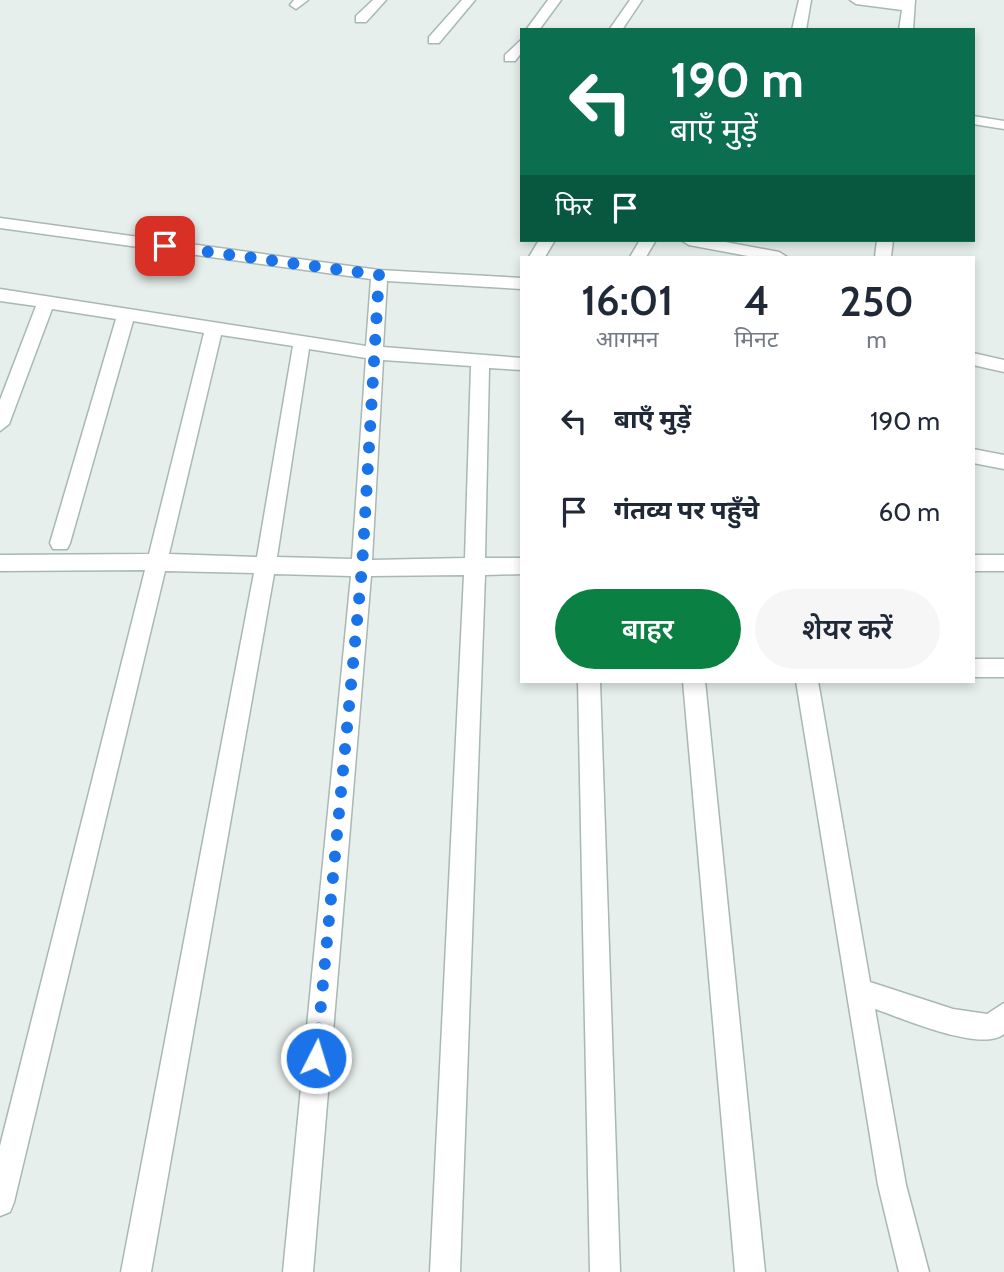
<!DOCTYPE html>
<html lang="hi">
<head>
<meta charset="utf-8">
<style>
  :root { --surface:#fff; --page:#f6f6f7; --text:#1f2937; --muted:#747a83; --accent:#0b8043 }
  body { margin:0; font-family:Cabin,"Noto Sans Devanagari",sans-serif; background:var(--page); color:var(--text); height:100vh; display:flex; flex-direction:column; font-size:26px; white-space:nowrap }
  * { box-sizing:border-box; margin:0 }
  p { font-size:23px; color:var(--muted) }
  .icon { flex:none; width:38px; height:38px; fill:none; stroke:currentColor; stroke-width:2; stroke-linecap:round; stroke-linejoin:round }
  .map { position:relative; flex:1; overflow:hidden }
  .sheet { position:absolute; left:520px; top:256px; width:455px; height:427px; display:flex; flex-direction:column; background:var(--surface); border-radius:0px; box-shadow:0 4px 10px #0003 }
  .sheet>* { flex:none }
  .top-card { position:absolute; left:520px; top:28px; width:455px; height:214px; border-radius:0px; box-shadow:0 4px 10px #0003; background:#0b6e4f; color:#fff; overflow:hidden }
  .pin { position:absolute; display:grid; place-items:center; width:60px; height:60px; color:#fff; margin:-30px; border-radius:14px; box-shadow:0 4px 10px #0006 }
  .me { position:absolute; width:77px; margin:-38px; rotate:5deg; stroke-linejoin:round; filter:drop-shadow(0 0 5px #0008) }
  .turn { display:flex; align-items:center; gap:24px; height:147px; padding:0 35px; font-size:32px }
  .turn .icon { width:91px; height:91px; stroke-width:2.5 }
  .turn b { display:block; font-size:49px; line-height:60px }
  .then { display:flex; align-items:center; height:66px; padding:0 35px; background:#0003; gap:14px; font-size:26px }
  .eta { display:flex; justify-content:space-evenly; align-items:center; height:119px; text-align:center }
  .eta b { font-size:42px; font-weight:600; line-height:49px }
  .primary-button { display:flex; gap:14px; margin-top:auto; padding:14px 35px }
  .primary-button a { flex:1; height:80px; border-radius:42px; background:var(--accent); color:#fff; font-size:28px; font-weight:600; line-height:80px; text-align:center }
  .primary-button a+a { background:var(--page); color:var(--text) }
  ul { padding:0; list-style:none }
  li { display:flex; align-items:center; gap:21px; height:91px; padding:0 35px }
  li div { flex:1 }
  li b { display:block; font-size:26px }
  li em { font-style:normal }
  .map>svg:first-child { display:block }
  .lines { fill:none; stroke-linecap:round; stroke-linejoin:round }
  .minor-casing { stroke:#a8b8b2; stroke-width:3 }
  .minor { fill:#fff; fill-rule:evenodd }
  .route { stroke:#1a73e8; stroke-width:12; stroke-dasharray:0 21.6 }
</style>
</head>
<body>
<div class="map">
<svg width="1004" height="1272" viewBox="0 0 1004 1272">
  <rect width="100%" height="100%" fill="#e6efeb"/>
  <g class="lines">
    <defs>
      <g id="minor">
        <polygon points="294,0 308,0 296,9 290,5"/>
        <polygon points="373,0 386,0 366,22 356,22 356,16"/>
        <polygon points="462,0 475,0 439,43 429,43 429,37"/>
        <polygon points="548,0 561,0 539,30 526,30"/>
        <polygon points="630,0 642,0 622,30 609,30"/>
        <polygon points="799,0 811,0 806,30 792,30"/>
        <polygon points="850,0 915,0 913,30 899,30 902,10 856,4"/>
        <polygon points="522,39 522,52 515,61 505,61 505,55"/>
        <polygon points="973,116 1004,121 1004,129 973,124"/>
        <path d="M0,218L379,270L522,278V289L387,281L383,347L522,358V370L489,368L485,558H522V574L485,575L460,1272H430L464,575L371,576L313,1272H283L351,576L274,574L151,1272H121L254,573L165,571L14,1202L10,1212L0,1216V1146L145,570L0,571V555L149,554L204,333L133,321L70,543L67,549H53L50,543L116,319L52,309L9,424L0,431V400L36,306L0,301V289L366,346L371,279L0,228ZM221,335L293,346L257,557L169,554ZM309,349L366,358L352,559L277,557ZM383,360L471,366L465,558L372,560Z"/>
        <polygon points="539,240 555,240 545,257 529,257"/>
        <polygon points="640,240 656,240 646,257 630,257"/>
        <polygon points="681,240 715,240 779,252 787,257 753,257 689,245"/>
        <polygon points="877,240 893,240 891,257 875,257"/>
        <polygon points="973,353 1004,360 1004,372 973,365"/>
        <polygon points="973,449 1004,455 1004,469 973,463"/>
        <rect x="973" y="555" width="31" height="16"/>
        <rect x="973" y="659" width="31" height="18"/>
        <polygon points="578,681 600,681 620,1272 590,1272"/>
        <polygon points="683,681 705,681 765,1272 735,1272"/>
        <path d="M796,681H818L870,982L953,1009L987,1014L1004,1003V1034C981,1053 902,1018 875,1009L906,1185L929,1272H899L878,1185Z"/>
      </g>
    </defs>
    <use href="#minor" class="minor-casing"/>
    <use href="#minor" class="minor"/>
  </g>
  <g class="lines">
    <polyline class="route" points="165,246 379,275 362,568 316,1058"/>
  </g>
</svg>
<div class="pin" style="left:165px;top:246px;background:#d93025"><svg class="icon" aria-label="arrive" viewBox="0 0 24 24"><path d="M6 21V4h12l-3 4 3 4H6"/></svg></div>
<svg class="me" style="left:316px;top:1058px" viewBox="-20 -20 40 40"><circle r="17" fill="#1a73e8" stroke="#fff" stroke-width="3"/><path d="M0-11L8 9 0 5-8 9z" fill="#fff"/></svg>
<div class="top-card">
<div class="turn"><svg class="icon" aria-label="left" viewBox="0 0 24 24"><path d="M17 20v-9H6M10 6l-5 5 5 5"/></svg><div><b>190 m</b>बाएँ मुड़ें</div></div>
<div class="then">फिर<svg class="icon" aria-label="arrive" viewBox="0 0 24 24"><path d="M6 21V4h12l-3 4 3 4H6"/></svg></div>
</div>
<section class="sheet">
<div class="eta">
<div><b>16:01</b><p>आगमन</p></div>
<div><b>4</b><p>मिनट</p></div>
<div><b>250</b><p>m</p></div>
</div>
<ul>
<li><svg class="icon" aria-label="left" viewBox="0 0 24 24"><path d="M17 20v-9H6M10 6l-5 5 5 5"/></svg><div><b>बाएँ मुड़ें</b></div><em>190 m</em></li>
<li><svg class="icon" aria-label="arrive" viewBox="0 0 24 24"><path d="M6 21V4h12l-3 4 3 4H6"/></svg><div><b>गंतव्य पर पहुँचे</b></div><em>60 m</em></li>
</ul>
<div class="primary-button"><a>बाहर</a><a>शेयर करें</a></div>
</section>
</div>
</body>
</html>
